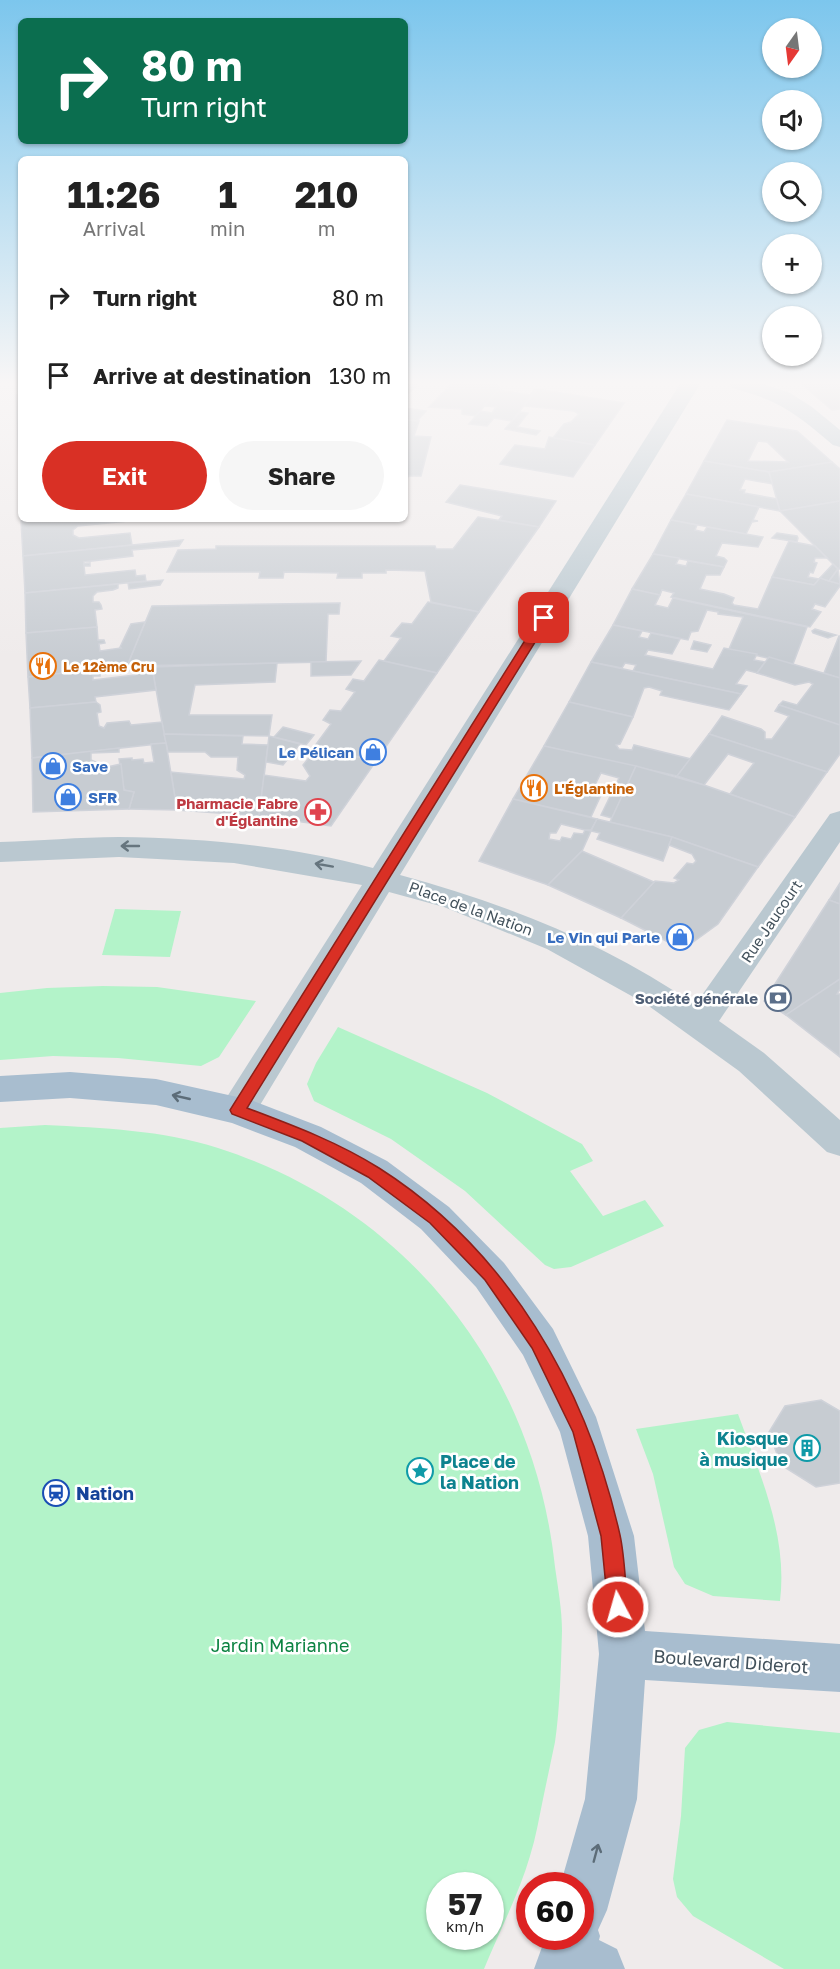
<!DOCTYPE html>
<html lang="en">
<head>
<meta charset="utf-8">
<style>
  :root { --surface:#fff; --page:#f6f6f6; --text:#222; --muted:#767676; --accent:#d93025 }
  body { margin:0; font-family:"Golos Text",sans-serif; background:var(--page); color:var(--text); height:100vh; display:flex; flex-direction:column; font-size:22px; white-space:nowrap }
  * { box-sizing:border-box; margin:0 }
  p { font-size:20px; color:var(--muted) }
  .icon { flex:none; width:33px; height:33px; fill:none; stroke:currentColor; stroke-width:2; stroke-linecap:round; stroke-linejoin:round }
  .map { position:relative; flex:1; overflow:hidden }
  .side { position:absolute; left:18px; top:156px; width:390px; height:366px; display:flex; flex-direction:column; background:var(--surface); border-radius:9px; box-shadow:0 2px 4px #0004 }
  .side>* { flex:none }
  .banner { position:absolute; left:18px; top:18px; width:390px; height:126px; border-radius:9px; box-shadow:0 2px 4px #0004; background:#0b6e4f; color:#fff; overflow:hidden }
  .needle { width:39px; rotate:194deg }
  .tools { position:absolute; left:762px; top:18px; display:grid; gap:12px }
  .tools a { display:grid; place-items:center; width:60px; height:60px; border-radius:50%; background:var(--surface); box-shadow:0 2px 4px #0004; font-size:30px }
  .speed { position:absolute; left:426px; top:1872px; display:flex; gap:12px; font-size:30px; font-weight:700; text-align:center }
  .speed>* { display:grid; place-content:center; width:78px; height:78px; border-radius:50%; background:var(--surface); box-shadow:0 2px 4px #0004; line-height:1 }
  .speed small { font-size:15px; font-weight:400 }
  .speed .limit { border:9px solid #d22; background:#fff; color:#111 }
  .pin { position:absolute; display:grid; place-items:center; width:51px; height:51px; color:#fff; margin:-26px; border-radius:12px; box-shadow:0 3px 9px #0006 }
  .me { position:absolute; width:66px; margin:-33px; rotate:354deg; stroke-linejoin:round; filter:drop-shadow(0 0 4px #0008) }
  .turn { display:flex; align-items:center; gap:21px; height:126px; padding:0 24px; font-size:27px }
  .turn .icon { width:78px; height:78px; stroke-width:2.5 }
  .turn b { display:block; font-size:42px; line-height:51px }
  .eta { display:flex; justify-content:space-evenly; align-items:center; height:102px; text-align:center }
  .eta b { font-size:36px; font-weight:700; line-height:42px }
  .button { display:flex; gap:12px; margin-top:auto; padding:12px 24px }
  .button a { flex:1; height:69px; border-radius:36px; background:var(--accent); color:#fff; font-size:24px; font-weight:700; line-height:69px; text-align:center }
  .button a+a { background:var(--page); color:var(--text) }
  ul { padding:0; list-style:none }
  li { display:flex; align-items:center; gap:18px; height:78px; padding:0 24px }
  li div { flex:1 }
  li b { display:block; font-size:22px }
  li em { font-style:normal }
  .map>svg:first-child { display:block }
  .green { fill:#b3f3c9; fill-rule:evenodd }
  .building { fill:#c7ccd2; stroke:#cfd2d9; stroke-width:1.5; fill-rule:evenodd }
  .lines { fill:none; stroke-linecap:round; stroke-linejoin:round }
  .minor { fill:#bac8d0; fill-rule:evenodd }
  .major { fill:#a8bdcf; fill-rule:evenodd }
  .oneway { stroke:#66757e }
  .oneway2 { stroke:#5c6c78 }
  .route { fill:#d93025; stroke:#8d1f18; stroke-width:1.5 }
  .labels { text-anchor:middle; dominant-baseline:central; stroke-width:5; stroke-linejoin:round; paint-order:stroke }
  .far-food-label { font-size:14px; font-weight:bold; fill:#c56008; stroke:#fff; text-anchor:start }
  .shop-label { font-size:15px; font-weight:bold; fill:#366cbe; stroke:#fff; text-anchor:end }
  .food-label { font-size:15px; font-weight:bold; fill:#c56008; stroke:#fff; text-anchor:start }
  .health-label { font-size:15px; font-weight:bold; fill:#be3a42; stroke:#fff; text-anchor:end }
  .street-label { font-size:15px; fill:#42515b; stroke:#fff }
  .service-label { font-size:15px; font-weight:bold; fill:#4e5e75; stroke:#fff; text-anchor:end }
  .near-culture-label { font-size:18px; font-weight:bold; fill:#0d838f; stroke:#fff; text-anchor:end }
  .near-transit-label { font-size:18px; font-weight:bold; fill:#164399; stroke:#fff; text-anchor:start }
  .near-park-label { font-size:18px; fill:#0c8342; stroke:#fff }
  .near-street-label { font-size:18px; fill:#42515b; stroke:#fff }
</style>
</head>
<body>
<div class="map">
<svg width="840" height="1969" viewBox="0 0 840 1969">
  <rect width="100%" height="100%" fill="#efebeb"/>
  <g class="green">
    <polygon points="115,909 181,911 170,957 102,955"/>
    <polygon points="103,986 157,987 256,1001 219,1057 201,1066 118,1058 53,1056 0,1060 0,993 47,988"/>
    <polygon points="338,1027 487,1093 582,1144 593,1161 570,1171 603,1216 645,1200 664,1226 571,1267 554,1269 545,1265 465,1191 391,1139 314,1101 307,1084 316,1063"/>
    <path d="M45,1125C103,1128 162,1130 218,1148C408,1209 534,1370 555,1567C558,1588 562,1610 562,1631C561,1665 560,1709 555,1742C551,1761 547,1780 543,1799C539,1818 536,1837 530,1856C519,1894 499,1932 484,1969H0V1128ZM440,1886H490V1936H440Z"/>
    <path d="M738,1414C760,1475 788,1535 780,1601L713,1596L685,1584L674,1567L653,1474L636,1429Z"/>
    <polygon points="727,1722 840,1733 840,1969 784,1969 693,1916 677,1897 673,1879 681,1816 685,1748 699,1730"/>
  </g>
  <g class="building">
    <polygon points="405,384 418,384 405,397"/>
    <polygon points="451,384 492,384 498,385 499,389 476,416 462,414 462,409 429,407"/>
    <polygon points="802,384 840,384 840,386 810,391"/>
    <polygon points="837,387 840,389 840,409 832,410 810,391"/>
    <polygon points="535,389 537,389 512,421 494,418 487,426 469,424 480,411 492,413 496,407 484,406 498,390 530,395"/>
    <polygon points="537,389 580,396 624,403 595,445 553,438 564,424 571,422 579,414 574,411 524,406"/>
    <polygon points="21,394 21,413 17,413 16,395"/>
    <polygon points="405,408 426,411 417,421 405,420"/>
    <polygon points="520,412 528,413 517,427 540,431 536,435 505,429"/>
    <polygon points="17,413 21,413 21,463 19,463"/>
    <polygon points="405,420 419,421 414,436 431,437 421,476 408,476 405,487"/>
    <path d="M727,420L797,431L832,462L769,472L704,461ZM758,441L767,442L788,462L748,461Z"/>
    <polygon points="549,437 595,445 573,477 500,464 515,445 545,449"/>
    <polygon points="704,461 769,472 773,484 745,479 740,490 745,490 744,493 777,499 780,511 686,494"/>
    <polygon points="832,462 840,469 840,501 780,511 769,472"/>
    <polygon points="460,485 556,501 539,527 499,520 502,516 446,502"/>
    <polygon points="686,494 759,507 753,520 758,521 752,522 746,534 671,520"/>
    <polygon points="840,501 840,569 838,569 780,511"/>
    <polygon points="478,517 539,527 479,612 431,602 425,571 386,570 386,573 362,573 362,578 337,578 338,573 284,572 283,578 259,578 260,572 167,572 178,550 216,549 216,546 435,546 436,549 453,549"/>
    <polygon points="38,519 128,519 128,521 78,526 73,530 73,535 79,538 130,533 132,545 23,556 21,521"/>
    <polygon points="671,520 697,525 695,530 704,532 707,527 763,537 758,547 722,543 716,556 724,558 727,561 724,567 653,554"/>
    <polygon points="777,533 797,536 798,538 797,542 772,538"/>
    <polygon points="183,540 179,546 132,550 133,556 84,562 84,564 90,563 90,566 84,566 85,575 135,570 136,576 145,575 146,581 25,593 23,556"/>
    <polygon points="789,541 815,546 827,558 815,558 814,562 817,563 813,573 810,572 808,577 819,579 814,585 772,577"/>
    <polygon points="653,554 679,558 676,564 686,566 688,561 724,567 720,575 706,575 700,589 724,594 734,598 732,603 734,605 758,609 772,577 814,585 820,578 840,584 840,586 825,607 815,604 812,609 821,612 810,627 671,597 674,593 662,590 660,595 632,589"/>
    <polygon points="833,564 838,569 829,581 820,578"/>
    <polygon points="838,569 840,584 829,581"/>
    <polygon points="163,580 160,585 129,589 128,583"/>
    <polygon points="118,584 118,588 113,590 97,592 93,596 93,602 99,602 101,605 102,609 95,610 97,627 26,633 25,593"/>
    <polygon points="632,589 660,595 655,605 668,608 673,598 807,627 793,664 729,649 743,617 718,614 718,612 707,610 698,631 691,632 688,640 613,625"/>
    <polygon points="428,602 479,612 437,673 384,661 401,638 391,636 402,623 412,624"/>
    <polygon points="340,603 339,614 328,614 326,662 127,666 152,606"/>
    <polygon points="145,622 127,666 99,669 98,660 84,662 84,671 28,677 26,633 97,627 98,640 104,640 105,643 99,644 100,651 121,648 120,647 131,624"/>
    <polygon points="613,625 642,631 639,637 648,639 651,633 680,639 672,654 648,650 645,655 713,669 724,648 757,654 754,660 765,662 757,673 746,670 736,684 747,686 741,694 633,671 636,665 625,663 622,668 591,662"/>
    <polygon points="815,629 836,635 828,638 813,633 812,631"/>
    <polygon points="839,636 840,636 840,678 824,673"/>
    <polygon points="694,641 711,645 707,652 691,649"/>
    <polygon points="769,657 840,678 840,725 779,705 783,701 797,705 813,684 809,682 795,685 757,673"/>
    <polygon points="379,660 437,673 376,761 314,747 331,724 323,720 330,710 341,711 355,692 346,689 353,679 364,681"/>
    <polygon points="361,661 351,675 311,676 311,662"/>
    <polygon points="591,662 633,671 741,694 729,710 660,695 662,691 649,687 644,688 633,717 569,702"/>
    <polygon points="277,663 275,682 195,685 189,715 272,715 269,736 164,734 152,667"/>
    <path d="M127,666L152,667L156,690L95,697L96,702L30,708L28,677ZM135,670V675L93,680V676H100V673Z"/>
    <polygon points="96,702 100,705 101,712 97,713 99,726 104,728 107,723 129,721 131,725 162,722 166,743 32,758 30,708"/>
    <polygon points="569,702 633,717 620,744 616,745 619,749 632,750 634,745 691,759 677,776 544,746"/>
    <polygon points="779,705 840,725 840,754 827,772 709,734 722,716 761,729 765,732 765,739 772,739 789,716 775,711"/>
    <polygon points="283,727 314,735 306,745 274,737"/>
    <polygon points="164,734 243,736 242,744 268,745 259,816 177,810 171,772 244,779 245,775 237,770 238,757 211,757 205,752 168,752"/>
    <polygon points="709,734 827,772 795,817 730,794 754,763 728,754 704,785 677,776"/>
    <polygon points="269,736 300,744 283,765 266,762"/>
    <polygon points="166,743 177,810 129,809 134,792 124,790 119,759 132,758 132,760 143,759 144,763 154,762 151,744"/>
    <polygon points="544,746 636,766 612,818 601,815 619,778 601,773 591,793 601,795 591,817 513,799"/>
    <polygon points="119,748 119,752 91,753 91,760 107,767 121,764 124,790 134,792 129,809 33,812 32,758"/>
    <polygon points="317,748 376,761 331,826 259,816 264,775 306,781 310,776 303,765"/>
    <polygon points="636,766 704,785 795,817 758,867 672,837 610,822"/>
    <path d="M513,799L597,819L591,830H585L591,831L582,851L548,885L479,861ZM561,824L585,830L583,834L574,833L571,839L562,837L560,841L549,839L550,833H556Z"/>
    <polygon points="597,819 672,837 663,861 597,839 600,833 591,831"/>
    <polygon points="672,837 758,867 718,924 689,945 674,945 621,918 655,881 674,883 679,880 674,878 687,863 693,864 696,861 692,854 669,845"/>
    <polygon points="582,851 654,882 621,918 548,885"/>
    <polygon points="840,883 840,904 829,900"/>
    <polygon points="829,900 840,904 840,979 786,1015 764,1001"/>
    <polygon points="840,979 840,989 837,994 840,994 840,1057 786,1015"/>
    <polygon points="821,1400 840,1411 840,1483 816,1487 781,1465 769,1432 785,1406"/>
  </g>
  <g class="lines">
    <g class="minor">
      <path d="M680,384H700L400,875C504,903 606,943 695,1005L830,814L840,811V842L719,1021L764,1053L840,1120V1156L827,1152L739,1071L646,1004L547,949L444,907L389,892L251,1120L238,1124L225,1120L220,1110L225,1100L362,885L234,863L119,857L0,862V842C39,841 79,837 119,837C203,838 291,846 373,868Z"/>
      <path d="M729,384H764L790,393L812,407L840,430V447L833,445C797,414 779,400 732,388Z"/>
    </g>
    <polygon class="major" points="70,1072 156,1079 251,1100 321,1127 387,1161 449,1207 504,1263 553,1329 596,1417 634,1536 645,1631 840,1644 840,1692 645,1680 637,1799 607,1910 598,1930 600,1936 599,1940 617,1949 625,1969 534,1969 546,1936 580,1936 580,1886 560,1886 585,1799 599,1654 588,1536 560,1432 523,1355 476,1287 421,1229 361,1183 295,1147 232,1123 156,1105 70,1098 0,1102 0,1076"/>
  </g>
  <defs><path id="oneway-shaft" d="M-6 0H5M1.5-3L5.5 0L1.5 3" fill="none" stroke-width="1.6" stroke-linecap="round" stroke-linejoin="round" transform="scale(1.5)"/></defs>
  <g class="oneway">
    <use href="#oneway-shaft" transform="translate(130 846) rotate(180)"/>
    <use href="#oneway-shaft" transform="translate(324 865) rotate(-170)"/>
  </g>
  <g class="oneway2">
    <use href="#oneway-shaft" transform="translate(181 1097) rotate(-167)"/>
    <use href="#oneway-shaft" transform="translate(596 1853) rotate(-75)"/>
  </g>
  <linearGradient id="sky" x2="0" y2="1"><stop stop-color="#7cc6ed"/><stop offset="0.58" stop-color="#f8f6f6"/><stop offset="1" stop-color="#f8f6f6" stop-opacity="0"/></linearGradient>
  <rect width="840" height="660" fill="url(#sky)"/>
  <path class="route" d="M544,615L550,618L247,1108C292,1125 338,1142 379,1168C508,1250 587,1388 620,1535C625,1558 625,1583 628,1607L625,1614L618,1617L611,1614L608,1607L601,1536L573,1432L532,1348L485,1280L430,1223L368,1177L302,1141L232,1114L230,1110L539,618Z"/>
  <defs>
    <symbol id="restaurant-ring" viewBox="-11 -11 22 22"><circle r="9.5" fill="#fff" stroke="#e8710a" stroke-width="1.5"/><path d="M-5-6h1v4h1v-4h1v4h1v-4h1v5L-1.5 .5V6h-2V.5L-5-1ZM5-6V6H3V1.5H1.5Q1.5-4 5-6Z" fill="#e8710a"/></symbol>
    <symbol id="shop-ring" viewBox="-11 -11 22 22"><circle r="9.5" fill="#fff" stroke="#3f7fe0" stroke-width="1.5"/><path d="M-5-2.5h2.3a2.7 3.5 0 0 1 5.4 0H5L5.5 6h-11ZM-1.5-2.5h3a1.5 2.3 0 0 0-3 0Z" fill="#3f7fe0"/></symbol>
    <symbol id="pharmacy-ring" viewBox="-11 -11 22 22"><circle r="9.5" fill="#fff" stroke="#e0444e" stroke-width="1.5"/><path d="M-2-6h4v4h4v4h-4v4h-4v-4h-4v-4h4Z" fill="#e0444e"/></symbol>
    <symbol id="bank-ring" viewBox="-11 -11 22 22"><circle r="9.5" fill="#fff" stroke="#5c6f8a" stroke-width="1.5"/><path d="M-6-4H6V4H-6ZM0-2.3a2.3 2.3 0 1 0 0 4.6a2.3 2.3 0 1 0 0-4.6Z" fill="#5c6f8a"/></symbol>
    <symbol id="building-ring" viewBox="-11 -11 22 22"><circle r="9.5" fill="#fff" stroke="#0f9aa8" stroke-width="1.5"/><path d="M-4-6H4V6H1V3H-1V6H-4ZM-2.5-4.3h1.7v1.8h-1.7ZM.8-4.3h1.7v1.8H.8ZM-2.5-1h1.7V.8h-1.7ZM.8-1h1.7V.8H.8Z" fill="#0f9aa8"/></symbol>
    <symbol id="sight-ring" viewBox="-11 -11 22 22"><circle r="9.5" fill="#fff" stroke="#0f9aa8" stroke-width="1.5"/><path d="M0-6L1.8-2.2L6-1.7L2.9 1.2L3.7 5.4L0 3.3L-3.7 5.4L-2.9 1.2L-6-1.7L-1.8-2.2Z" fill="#0f9aa8"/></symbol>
    <symbol id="station-ring" viewBox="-11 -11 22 22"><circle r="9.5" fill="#fff" stroke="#1a4fb4" stroke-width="1.5"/><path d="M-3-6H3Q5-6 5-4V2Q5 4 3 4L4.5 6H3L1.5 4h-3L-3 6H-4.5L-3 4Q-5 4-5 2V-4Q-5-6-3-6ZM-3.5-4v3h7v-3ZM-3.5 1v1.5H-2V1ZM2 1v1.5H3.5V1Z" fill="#1a4fb4"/></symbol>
  </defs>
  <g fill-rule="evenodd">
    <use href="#restaurant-ring" x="28" y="651" width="30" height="30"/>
    <use href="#shop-ring" x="358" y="737" width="30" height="30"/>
    <use href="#shop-ring" x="38" y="751" width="30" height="30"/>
    <use href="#restaurant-ring" x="519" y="773" width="30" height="30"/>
    <use href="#shop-ring" x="53" y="782" width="30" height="30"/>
    <use href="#pharmacy-ring" x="303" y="797" width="30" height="30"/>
    <use href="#shop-ring" x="665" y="922" width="30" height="30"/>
    <use href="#bank-ring" x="763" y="983" width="30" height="30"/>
    <use href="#building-ring" x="792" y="1433" width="30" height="30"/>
    <use href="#sight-ring" x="405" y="1456" width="30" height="30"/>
    <use href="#station-ring" x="41" y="1478" width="30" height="30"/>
  </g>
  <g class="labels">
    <g class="far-food-label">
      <text x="63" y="666">Le 12ème Cru</text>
    </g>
    <g class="shop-label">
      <text x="354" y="752">Le Pélican</text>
      <text x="72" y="766" text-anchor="start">Save</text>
      <text x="88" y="797" text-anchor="start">SFR</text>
      <text x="660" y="937">Le Vin qui Parle</text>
    </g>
    <g class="food-label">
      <text x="554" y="788">L'Églantine</text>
    </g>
    <g class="health-label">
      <text x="298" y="803">Pharmacie Fabre<tspan x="298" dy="17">d'Églantine</tspan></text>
    </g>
    <g class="street-label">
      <text transform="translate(471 908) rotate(20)">Place de la Nation</text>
      <text transform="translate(771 921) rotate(-56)">Rue Jaucourt</text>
    </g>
    <g class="service-label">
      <text x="758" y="998">Société générale</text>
    </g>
    <g class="near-culture-label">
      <text x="788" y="1438">Kiosque<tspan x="788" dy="21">à musique</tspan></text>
      <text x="440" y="1461" text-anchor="start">Place de<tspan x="440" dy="21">la Nation</tspan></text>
    </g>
    <g class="near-transit-label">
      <text x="76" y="1493">Nation</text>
    </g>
    <g class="near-park-label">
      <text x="280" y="1645">Jardin Marianne</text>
    </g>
    <g class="near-street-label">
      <text transform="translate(731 1661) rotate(4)">Boulevard Diderot</text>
    </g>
  </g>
</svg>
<div class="tools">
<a><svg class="needle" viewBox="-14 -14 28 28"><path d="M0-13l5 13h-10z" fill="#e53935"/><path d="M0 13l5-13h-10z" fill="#767676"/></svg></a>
<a><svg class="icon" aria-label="sound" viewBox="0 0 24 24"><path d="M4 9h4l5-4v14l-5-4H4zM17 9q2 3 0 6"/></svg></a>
<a><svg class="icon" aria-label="search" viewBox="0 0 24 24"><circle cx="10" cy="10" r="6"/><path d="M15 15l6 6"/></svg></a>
<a>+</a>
<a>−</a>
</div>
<div class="speed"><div>57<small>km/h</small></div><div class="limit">60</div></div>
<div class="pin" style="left:544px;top:618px;background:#d93025"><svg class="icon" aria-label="arrive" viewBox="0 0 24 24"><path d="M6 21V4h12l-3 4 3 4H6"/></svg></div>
<svg class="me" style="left:618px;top:1607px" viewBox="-20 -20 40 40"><circle r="17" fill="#d93025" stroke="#fff" stroke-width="3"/><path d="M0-11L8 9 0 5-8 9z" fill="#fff"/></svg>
<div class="banner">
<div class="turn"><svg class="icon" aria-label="right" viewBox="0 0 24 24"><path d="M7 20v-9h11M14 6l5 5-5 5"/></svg><div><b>80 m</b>Turn right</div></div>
</div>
<section class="side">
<div class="eta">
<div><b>11:26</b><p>Arrival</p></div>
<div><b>1</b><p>min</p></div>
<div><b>210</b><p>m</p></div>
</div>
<ul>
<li><svg class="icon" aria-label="right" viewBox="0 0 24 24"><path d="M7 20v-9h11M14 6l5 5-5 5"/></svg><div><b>Turn right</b></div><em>80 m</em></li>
<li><svg class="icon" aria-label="arrive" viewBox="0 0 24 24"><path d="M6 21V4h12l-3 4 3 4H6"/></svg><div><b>Arrive at destination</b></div><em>130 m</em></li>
</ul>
<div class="button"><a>Exit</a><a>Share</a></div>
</section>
</div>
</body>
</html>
